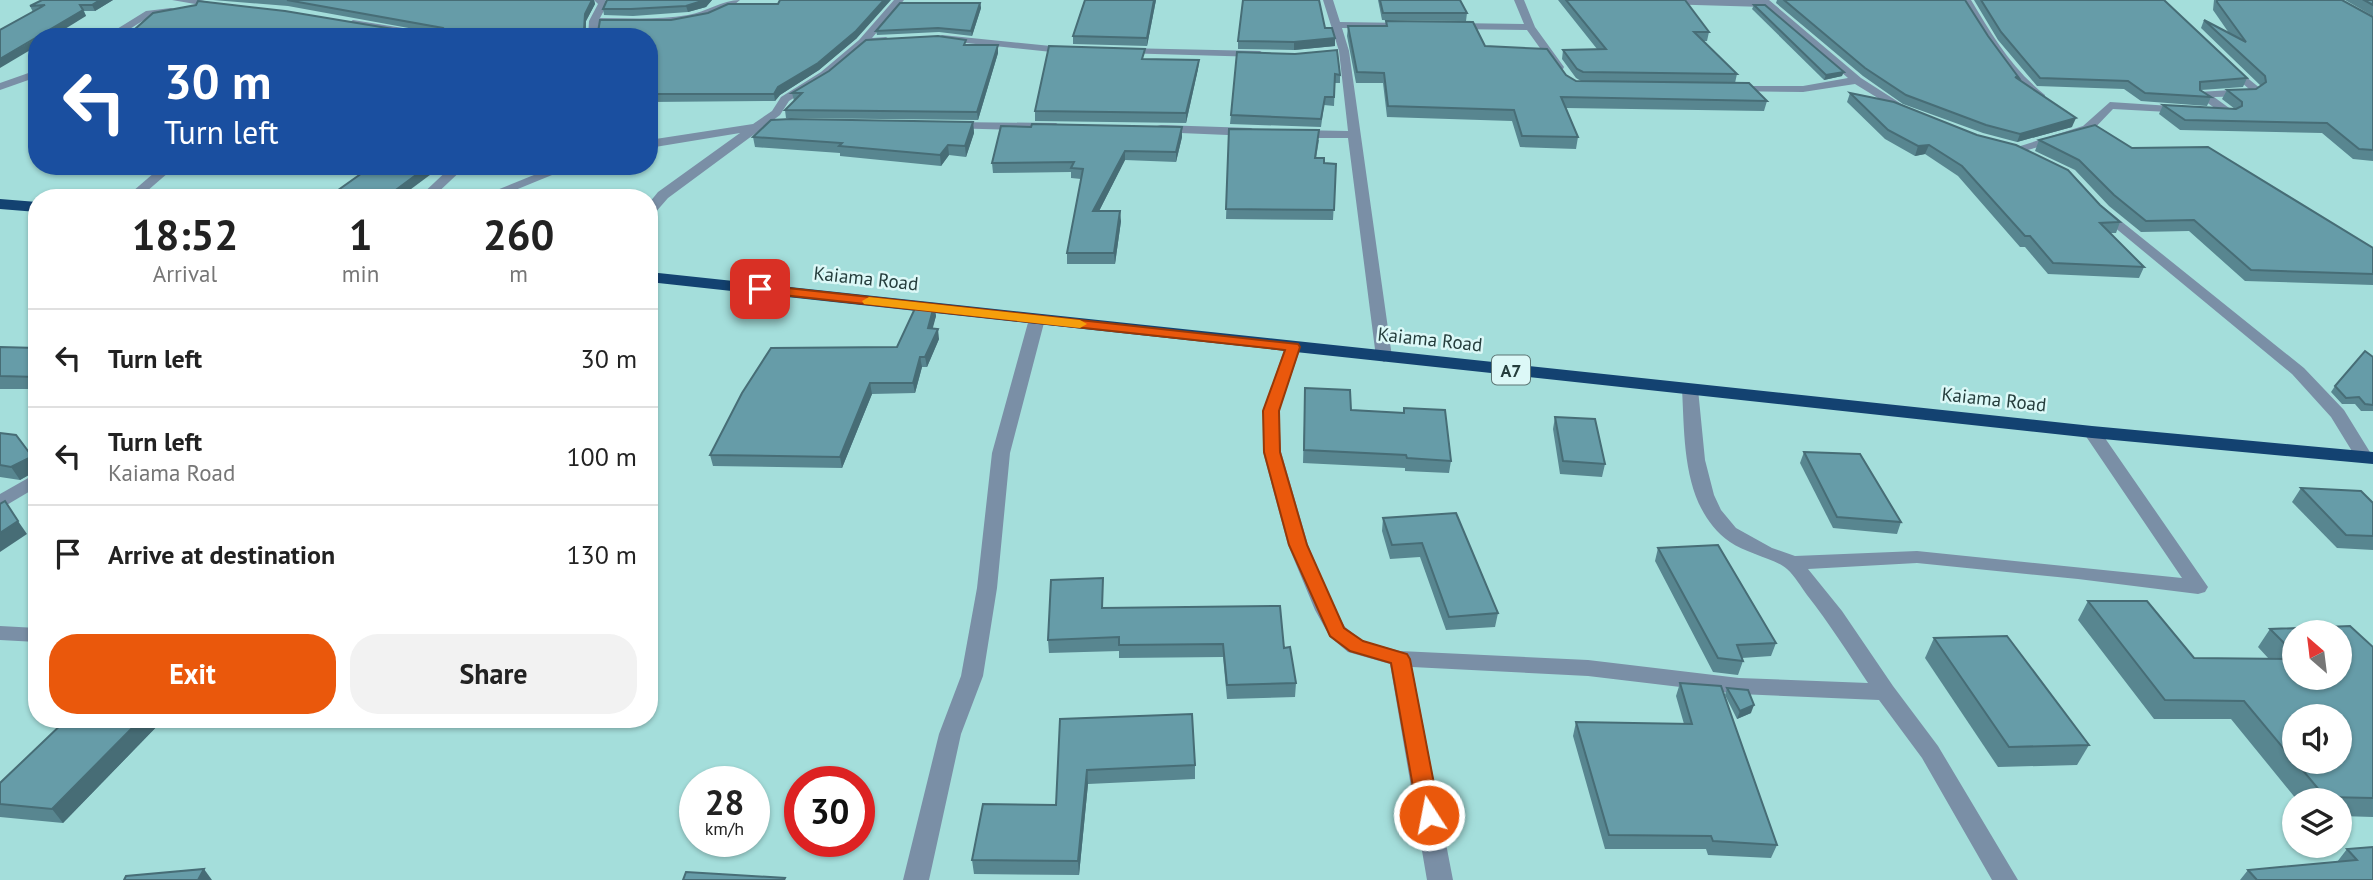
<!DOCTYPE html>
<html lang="en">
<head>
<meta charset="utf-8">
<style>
  :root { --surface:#fff; --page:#f2f2f2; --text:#222; --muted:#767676; --line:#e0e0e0; --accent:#ea580c }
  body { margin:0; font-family:"PT Sans",sans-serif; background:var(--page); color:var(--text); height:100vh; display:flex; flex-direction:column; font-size:26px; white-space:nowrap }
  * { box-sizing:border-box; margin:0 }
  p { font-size:23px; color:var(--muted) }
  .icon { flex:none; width:38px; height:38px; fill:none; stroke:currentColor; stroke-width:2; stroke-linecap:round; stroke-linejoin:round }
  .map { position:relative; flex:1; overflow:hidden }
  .sheet { position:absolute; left:28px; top:189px; width:630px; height:539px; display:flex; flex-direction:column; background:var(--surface); border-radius:28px; box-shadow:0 2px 5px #0004 }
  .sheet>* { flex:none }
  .top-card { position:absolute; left:28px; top:28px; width:630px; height:147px; border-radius:28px; box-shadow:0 2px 5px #0004; background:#1a4fa0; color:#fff; overflow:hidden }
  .needle { width:46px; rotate:332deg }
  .fabs { position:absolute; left:2282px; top:620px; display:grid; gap:14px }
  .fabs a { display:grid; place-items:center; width:70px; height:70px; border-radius:50%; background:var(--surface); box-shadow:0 2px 5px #0004; font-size:35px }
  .speed { position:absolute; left:679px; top:766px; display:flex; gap:14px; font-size:35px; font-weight:700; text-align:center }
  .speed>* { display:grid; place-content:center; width:91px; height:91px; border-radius:50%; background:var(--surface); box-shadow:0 2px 5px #0004; line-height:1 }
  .speed small { font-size:18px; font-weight:400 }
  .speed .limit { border:10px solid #d22; background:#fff; color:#111 }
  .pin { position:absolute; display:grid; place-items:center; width:60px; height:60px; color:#fff; margin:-30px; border-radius:14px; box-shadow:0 4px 10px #0006 }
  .me { position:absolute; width:77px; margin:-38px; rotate:349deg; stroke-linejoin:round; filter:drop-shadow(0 0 5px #0008) }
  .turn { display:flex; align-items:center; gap:24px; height:147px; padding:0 21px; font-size:32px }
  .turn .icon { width:91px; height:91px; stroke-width:2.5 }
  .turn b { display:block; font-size:49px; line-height:60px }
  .eta { display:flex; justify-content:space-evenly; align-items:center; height:119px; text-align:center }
  .eta b { font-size:42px; font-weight:700; line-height:49px }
  .cta { display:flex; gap:14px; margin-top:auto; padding:14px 21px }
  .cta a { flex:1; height:80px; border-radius:28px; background:var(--accent); color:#fff; font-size:28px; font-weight:700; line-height:80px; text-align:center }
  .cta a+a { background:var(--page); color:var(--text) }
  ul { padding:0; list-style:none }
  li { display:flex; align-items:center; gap:21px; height:98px; padding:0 21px; border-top:2px solid var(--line) }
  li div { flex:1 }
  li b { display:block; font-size:26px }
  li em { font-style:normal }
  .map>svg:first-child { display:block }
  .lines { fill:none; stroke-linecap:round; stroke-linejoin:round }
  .minor { fill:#7a8fa6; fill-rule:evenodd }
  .highway { fill:#134271; fill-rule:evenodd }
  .wall { fill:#588690; fill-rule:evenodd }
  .shaded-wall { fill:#476d76 }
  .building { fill:#669ca8; stroke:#476d76; stroke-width:2 }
  .route { fill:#ea580c; stroke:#983908; stroke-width:2 }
  .slow { fill:#f59e0b }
  .labels { text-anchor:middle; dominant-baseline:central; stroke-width:5; stroke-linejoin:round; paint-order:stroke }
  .shield { fill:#dcf8f7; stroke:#5c7574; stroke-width:2 }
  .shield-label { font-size:18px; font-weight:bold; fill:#253d3c }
  .street-label { font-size:19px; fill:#253d3c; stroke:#dcf8f7 }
</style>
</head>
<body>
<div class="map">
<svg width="2373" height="880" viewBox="0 0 2373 880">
  <rect width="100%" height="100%" fill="#a4dedb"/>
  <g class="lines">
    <g class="minor">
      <polygon points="172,0 200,0 223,5 218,8"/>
      <path d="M594,0H605L608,3L600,18C629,18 659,20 688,15C706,12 722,0 740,0C705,32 642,25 599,24L598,37H588L589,21L598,4Z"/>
      <polygon points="894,0 904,0 872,38 886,37 891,40 890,42 866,45 829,76 789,101 780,115 772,121 790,118 796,122 794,124 760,130 668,198 654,214 649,215 649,203 658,192 740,133 649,148 649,140 753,124 772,111 781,97 821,72 859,40"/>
      <polygon points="1323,0 1333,0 1340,22 1408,23 1413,26 1408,29 1342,28 1349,51 1392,357 1384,362 1376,357 1348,138 1297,138 1291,134 1297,130 1348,131 1339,51"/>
      <polygon points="1514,0 1524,0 1535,27 1564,67 1563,69 1555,69 1527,30 1453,29 1448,26 1453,23 1524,24"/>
      <polygon points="1621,0 1769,0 1861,78 1914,112 1904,114 1855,84 1803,92 1728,91 1728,87 1732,86 1803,86 1848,78 1765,7 1626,3"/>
      <path d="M1961,0H1971C1992,35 2012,69 2045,95V99H2037C2003,73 1983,36 1961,0Z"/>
      <polygon points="171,8 174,9 174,13 144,20 117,37 104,37 146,11"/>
      <polygon points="353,20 440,34 445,37 420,37 350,25 348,23"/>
      <polygon points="942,35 1071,48 1076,51 1071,54 938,40 937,38"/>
      <polygon points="1124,48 1260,51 1265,54 1260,57 1120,53 1119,51"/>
      <polygon points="2229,63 2261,89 2251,96 2214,97 2236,113 2230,116 2213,114 2211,112 2216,109 2198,96 2198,92 2249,89 2225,68 2224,66"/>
      <polygon points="37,70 37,77 0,90 0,83"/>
      <polygon points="2110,102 2186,107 2192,110 2186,113 2113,109 2091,132 2017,153 2011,149 2083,126"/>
      <polygon points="951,122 1056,123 1062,127 1056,131 947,128 945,126"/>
      <polygon points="1161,125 1251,128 1257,132 1251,136 1157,132 1157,126"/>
      <polygon points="162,166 176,166 139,198 125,198"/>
      <polygon points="452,166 466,166 432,198 418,198"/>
      <polygon points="556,166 574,166 496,198 477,198"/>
      <polygon points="2101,205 2304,368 2344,410 2373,457 2370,461 2358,461 2331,417 2292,374 2096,212 2094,209"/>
      <polygon points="1037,314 1045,319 1010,453 997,588 983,676 961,734 929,880 903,880 939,734 961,676 977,588 992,453 1029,319"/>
      <path d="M1293,342L1301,347L1279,411L1281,452L1308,545L1335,610L1345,627L1363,641L1400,651L1588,660L1739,678L1868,683C1848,653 1829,623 1807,595C1801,587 1795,576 1787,569C1776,559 1745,553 1730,542C1682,508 1685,441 1682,389L1690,384L1698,389L1705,460L1714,495L1721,510L1736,528L1772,548L1795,556L1917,551L2182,578L2083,432L2092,427L2098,428L2208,587L2205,592L2198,594L2078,579L1917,563L1808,569L1842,611L1893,686L1938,746L2018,880H1992L1922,758L1879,700L1739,694L1588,676L1412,667L1453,880H1427L1390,664L1348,652L1330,637L1315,610L1288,545L1263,452V411L1285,347Z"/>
      <polygon points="37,473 37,487 0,509 0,494"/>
      <polygon points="0,626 37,628 37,642 0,640"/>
    </g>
    <g class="highway">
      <polygon points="0,199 37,202 37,212 0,209"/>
      <polygon points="649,272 2092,426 2373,452 2373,464 2092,438 649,282"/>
    </g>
  </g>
  <g class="wall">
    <polygon points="113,0 95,11 84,11 86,16 33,12 30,6"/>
    <polygon points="213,0 594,0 595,4 586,21 586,32 857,38 819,70 780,95 775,101 649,102 649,37 417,33 436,33 288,6"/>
    <polygon points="606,0 712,0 706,7 688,12 633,16 604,15 603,9"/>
    <polygon points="1156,0 1147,46 1073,44 1073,36"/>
    <polygon points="1378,0 1460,0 1467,13 1466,21 1382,20"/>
    <polygon points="1558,0 1685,0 1709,32 1707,41 1703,41 1737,74 1735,83 1767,101 1764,111 1566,108 1578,137 1576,149 1520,147 1512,121 1387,117 1383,83 1356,83 1347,36 1348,26 1386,26 1386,21 1485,46 1566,75 1576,81 1581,81 1576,78 1562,59 1563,50 1597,49"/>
    <polygon points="1777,0 1965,0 1988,36 2019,78 2019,80 2072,127 2017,142 1983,133 1903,104 1863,76 1776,3"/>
    <polygon points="1974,0 2164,0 2247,78 2243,87 2201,90 2211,97 2207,106 2141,101 2124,89 2037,86 1998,40"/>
    <polygon points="2214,0 2342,0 2373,17 2373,161 2353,159 2322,133 2180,130 2159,114 2163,105 2235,109 2222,99 2227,90 2256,89 2261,86 2201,28 2204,20 2229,33 2213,10"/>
    <polygon points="2345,0 2373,0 2373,16"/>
    <polygon points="980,3 981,8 972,36 939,32 877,35 876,31"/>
    <polygon points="1754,5 1842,76 1824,80 1752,9"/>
    <polygon points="1325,28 1335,46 1294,50 1238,49 1238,41"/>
    <polygon points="967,45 998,53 978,120 786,118 785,110 794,101 792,93"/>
    <polygon points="1237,52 1340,75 1340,83 1335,83 1334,106 1324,105 1321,127 1230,124"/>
    <polygon points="1144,59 1199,60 1198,69 1186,123 1035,121 1035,111"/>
    <polygon points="1850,93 2100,205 2120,222 2116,233 2110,233 2144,267 2139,278 2048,274 2025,247 2020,247 1958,176 1925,154 1915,156 1885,139 1847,102"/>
    <polygon points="973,122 974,133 966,157 949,155 941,166 840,156 840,153 755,147 753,137"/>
    <polygon points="1031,127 1182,137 1176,162 1125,160 1099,211 1121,221 1115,264 1067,264 1067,253 1081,179 1071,178 1071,172 993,173 992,163"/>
    <polygon points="1229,129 1319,140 1316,158 1324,163 1336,164 1333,220 1226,219"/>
    <polygon points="2039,140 2132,148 2373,248 2373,285 2245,281 2189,231 2141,232 2109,206 2075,170 2035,151"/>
    <polygon points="934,306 936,316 932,328 939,339 927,367 922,367 915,393 872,394 842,468 713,466 710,455 897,347"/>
    <polygon points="0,347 37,348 37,389 0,389"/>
    <polygon points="2373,357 2373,411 2361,411 2355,404 2342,404 2331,392 2335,386"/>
    <polygon points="1305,388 1351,410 1403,413 1404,408 1451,461 1449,473 1405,471 1405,468 1303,463"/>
    <polygon points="1555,417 1605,464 1602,477 1560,474 1553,429"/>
    <polygon points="0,433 37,463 37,477 34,472 20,480 0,477"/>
    <polygon points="1804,452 1901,522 1897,534 1833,528 1800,463"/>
    <polygon points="2301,488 2373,503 2373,550 2337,548 2292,502"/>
    <polygon points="1456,513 1498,613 1495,627 1446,630 1420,557 1390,559 1382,531 1383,518"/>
    <polygon points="1658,548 1776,643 1771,656 1742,658 1743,661 1738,675 1713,672 1655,561"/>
    <polygon points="1103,578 1103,608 1284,648 1296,683 1295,697 1227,699 1223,657 1119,658 1119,651 1049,653 1048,640"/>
    <path d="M2088,601H2147L2194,658L2269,659L2258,647L2270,629L2350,626L2373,647V817L2340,816V800H2297L2231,719H2154L2078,620ZM2294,632H2340V677H2294ZM2294,716H2340V761H2294Z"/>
    <polygon points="1934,638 2089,745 2077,765 1998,767 1925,658"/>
    <polygon points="1680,683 1777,845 1771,858 1708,855 1706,849 1605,849 1573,736 1576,722 1684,724 1676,696"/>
    <polygon points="1727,688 1751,713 1737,719 1725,695"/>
    <polygon points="67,719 164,719 63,823 0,817 0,783"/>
    <polygon points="1060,719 1195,765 1195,779 1088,784 1079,875 974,874 972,860 1056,805"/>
    <polygon points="2373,847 2373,880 2240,880 2248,870 2337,862 2347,849"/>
  </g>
  <g class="shaded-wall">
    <polygon points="100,0 113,0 95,11 92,5"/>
    <polygon points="592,0 594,0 595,4 586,21 585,37 584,30 585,14"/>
    <polygon points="705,0 712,0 706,7 688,12 686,6"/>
    <polygon points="884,0 891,0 857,38 819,70 780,95 775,101 774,94 778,87"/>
    <polygon points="1154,0 1156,0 1147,46 1147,38"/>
    <polygon points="980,3 981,8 972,36 971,31"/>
    <polygon points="83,10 86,16 52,37 38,37"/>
    <polygon points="37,38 37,46 0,68 0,59"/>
    <polygon points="1335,38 1335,46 1294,50 1294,42"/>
    <polygon points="998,45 998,53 978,120 977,112"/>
    <polygon points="1199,60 1198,69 1186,123 1186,113"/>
    <polygon points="1844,72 1842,76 1824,80 1826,75"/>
    <polygon points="2076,118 2072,127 2017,142 2020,134"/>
    <polygon points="973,122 974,133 966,157 965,146"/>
    <polygon points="1182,127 1182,137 1176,162 1176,152"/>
    <polygon points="948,145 949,155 941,166 940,155"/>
    <polygon points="1929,145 1925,154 1915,156 1918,146"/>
    <polygon points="1125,151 1125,160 1094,221 1093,211"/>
    <polygon points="428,166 442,166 399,198 385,198"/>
    <polygon points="1120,211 1121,221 1115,264 1114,253"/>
    <polygon points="934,306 936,316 930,339 928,328"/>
    <polygon points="938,329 939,339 927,367 925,357"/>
    <polygon points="920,357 922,367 915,393 913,383"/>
    <polygon points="870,383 872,394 842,468 840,457"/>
    <polygon points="29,458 31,469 34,472 20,480 11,467"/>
    <polygon points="18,521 27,534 0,552 0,533"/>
    <polygon points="1754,705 1751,713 1737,719 1740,711"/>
    <polygon points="141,719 164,719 63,823 52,809"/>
    <polygon points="1087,770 1088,784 1079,875 1078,861"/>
    <polygon points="204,869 212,880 198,880"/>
  </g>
  <g class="building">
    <polygon points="42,0 100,0 92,5 80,5 83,10 0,59 0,30 45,5 30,6"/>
    <polygon points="287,0 592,0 585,14 584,30 586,33 598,32 600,20 671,20 708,13 728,4 778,4 780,0 884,0 856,31 818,63 778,87 774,94 649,94 649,37 126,37 153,13 196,5 198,1 285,11 417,33 443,33 445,30 443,28"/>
    <polygon points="607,0 705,0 686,6 631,9 603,9"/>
    <polygon points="1085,0 1154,0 1147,38 1073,36"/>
    <polygon points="1243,0 1319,0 1325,28 1332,28 1335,38 1294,42 1238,41"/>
    <polygon points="1380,0 1460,0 1467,13 1383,13"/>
    <polygon points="1566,0 1685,0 1709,32 1694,32 1737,74 1583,72 1577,69 1563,50 1606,49"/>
    <polygon points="1784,0 1965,0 1988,36 2019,78 2015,77 2076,118 2020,134 1986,125 1906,95 1865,68"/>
    <polygon points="1981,0 2164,0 2247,78 2200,82 2200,90 2211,97 2145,93 2128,81 2040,78 2001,32"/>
    <polygon points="2217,0 2342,0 2373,17 2373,150 2359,149 2327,123 2185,120 2163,105 2236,109 2242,106 2242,102 2227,90 2256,89 2266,82 2265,76 2204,20 2246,42 2217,2"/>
    <polygon points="2364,0 2373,0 2373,5"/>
    <polygon points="900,3 980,3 971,31 938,28 876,31"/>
    <polygon points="1754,5 1765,5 1844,72 1826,75"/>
    <polygon points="1386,21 1473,22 1485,46 1547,49 1566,75 1576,81 1749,83 1767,101 1561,97 1578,137 1522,136 1514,110 1388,106 1384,73 1357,72 1348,26 1387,26"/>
    <polygon points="938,36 966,40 964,45 998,45 977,112 785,110 802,93 792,93 829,71 866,40"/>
    <polygon points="1049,46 1145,49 1142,59 1199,60 1186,113 1035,111"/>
    <polygon points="1337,50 1340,75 1335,74 1334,97 1325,97 1321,119 1231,115 1237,52 1295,54"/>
    <polygon points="1850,93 1894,102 1977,135 2016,145 2068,170 2100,205 2120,222 2100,223 2144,267 2053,263 2030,236 2025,236 1962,166 1929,145 1918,146 1888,130"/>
    <polygon points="791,119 973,122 965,146 948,145 940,155 839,146 842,143 753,137 771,120"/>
    <polygon points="1032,124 1182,127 1176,152 1125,151 1093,211 1120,211 1114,253 1067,253 1083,169 1071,168 1074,162 992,163 1001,126 1031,127"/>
    <polygon points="2095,125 2132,148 2208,147 2373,248 2373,274 2251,270 2194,220 2146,221 2114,195 2079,160 2039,140"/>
    <polygon points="1229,129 1319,130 1315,158 1324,158 1324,163 1336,164 1334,210 1226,209"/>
    <polygon points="372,166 428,166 385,198 327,198"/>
    <polygon points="917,304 934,306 928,328 938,329 925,357 920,357 913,383 870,383 840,457 710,455 742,393 771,348 897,347"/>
    <polygon points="0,347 37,348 37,377 0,376"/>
    <polygon points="2365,351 2373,357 2373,405 2365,404 2359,397 2346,398 2335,386"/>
    <polygon points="1305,388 1350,390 1351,410 1404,413 1404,408 1445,410 1451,461 1407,458 1406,455 1304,450"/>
    <polygon points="1555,417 1595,419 1605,464 1563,461"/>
    <polygon points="0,433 16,435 37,463 37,470 31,469 29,458 11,467 0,465"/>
    <polygon points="1804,452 1860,454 1901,522 1837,517"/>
    <polygon points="2301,488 2361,491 2373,503 2373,536 2346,535"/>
    <polygon points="5,501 18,521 0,533 0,504"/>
    <polygon points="1456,513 1498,613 1449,617 1422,543 1392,545 1383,518"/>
    <polygon points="1718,545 1776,643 1737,645 1743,661 1718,658 1658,548"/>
    <polygon points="1103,578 1102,608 1280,606 1284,648 1290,647 1296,683 1227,685 1223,644 1119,645 1119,637 1048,640 1051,580"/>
    <polygon points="2088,601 2147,601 2194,658 2294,659 2294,677 2340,677 2340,632 2294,632 2294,653 2270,629 2350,626 2373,647 2373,798 2325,797 2295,761 2340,761 2340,716 2294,716 2294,761 2244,701 2165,700"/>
    <polygon points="2007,636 2089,745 2009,747 1934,638"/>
    <polygon points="1680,683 1721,686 1777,845 1713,841 1711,836 1609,835 1576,722 1692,724"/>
    <polygon points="1727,688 1748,690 1754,705 1740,711"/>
    <polygon points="1192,714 1195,765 1087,770 1078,861 972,860 983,804 1056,805 1060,719"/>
    <polygon points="67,719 141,719 52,809 0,804 0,783"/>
    <polygon points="2373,847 2373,880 2257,880 2248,870 2357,860 2347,849"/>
    <polygon points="204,869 198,880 124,880 126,876"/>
    <polygon points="686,872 785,878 784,880 683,880"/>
  </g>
  <polygon class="route" points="760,285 1298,344 1300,347 1279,411 1280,452 1307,545 1344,628 1363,641 1407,654 1410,659 1440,815 1437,821 1429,824 1421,821 1418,815 1391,663 1350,651 1330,636 1289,545 1264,452 1263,411 1285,350 755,292 755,286"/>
  <polygon class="slow" points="869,297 1080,320 1087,324 1080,328 864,304 862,301"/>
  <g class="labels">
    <rect class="shield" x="1492" y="355.5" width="38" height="29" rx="5"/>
    <g class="shield-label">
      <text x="1511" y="370">A7</text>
    </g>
    <g class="street-label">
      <text transform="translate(866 278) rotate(6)">Kaiama Road</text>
      <text transform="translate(1430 339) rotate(6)">Kaiama Road</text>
      <text transform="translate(1994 399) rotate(6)">Kaiama Road</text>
    </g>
  </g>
</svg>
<div class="fabs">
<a><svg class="needle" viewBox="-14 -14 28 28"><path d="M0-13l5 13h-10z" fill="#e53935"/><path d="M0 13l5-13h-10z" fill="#767676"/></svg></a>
<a><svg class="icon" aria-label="sound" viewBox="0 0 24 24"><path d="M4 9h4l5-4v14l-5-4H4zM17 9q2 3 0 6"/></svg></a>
<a><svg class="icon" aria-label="layers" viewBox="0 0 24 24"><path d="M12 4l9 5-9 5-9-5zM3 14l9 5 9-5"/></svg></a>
</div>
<div class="speed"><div>28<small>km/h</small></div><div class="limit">30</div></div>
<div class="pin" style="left:760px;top:289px;background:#d93025"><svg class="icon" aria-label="arrive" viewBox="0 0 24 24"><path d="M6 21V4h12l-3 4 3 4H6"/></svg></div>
<svg class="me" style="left:1429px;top:815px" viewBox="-20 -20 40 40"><circle r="17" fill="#ea580c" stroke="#fff" stroke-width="3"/><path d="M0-11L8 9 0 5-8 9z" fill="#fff"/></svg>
<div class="top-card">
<div class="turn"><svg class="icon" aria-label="left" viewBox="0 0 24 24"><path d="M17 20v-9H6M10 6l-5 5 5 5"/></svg><div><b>30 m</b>Turn left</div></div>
</div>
<section class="sheet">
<div class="eta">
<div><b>18:52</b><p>Arrival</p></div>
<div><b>1</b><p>min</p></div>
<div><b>260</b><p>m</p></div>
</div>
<ul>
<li><svg class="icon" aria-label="left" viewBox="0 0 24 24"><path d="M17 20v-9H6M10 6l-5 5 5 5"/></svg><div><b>Turn left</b></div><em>30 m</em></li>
<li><svg class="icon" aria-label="left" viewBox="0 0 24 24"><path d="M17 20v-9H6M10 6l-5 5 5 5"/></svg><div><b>Turn left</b><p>Kaiama Road</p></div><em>100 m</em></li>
<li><svg class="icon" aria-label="arrive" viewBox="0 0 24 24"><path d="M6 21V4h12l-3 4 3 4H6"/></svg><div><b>Arrive at destination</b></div><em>130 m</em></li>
</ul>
<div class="cta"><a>Exit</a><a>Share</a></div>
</section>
</div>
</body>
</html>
